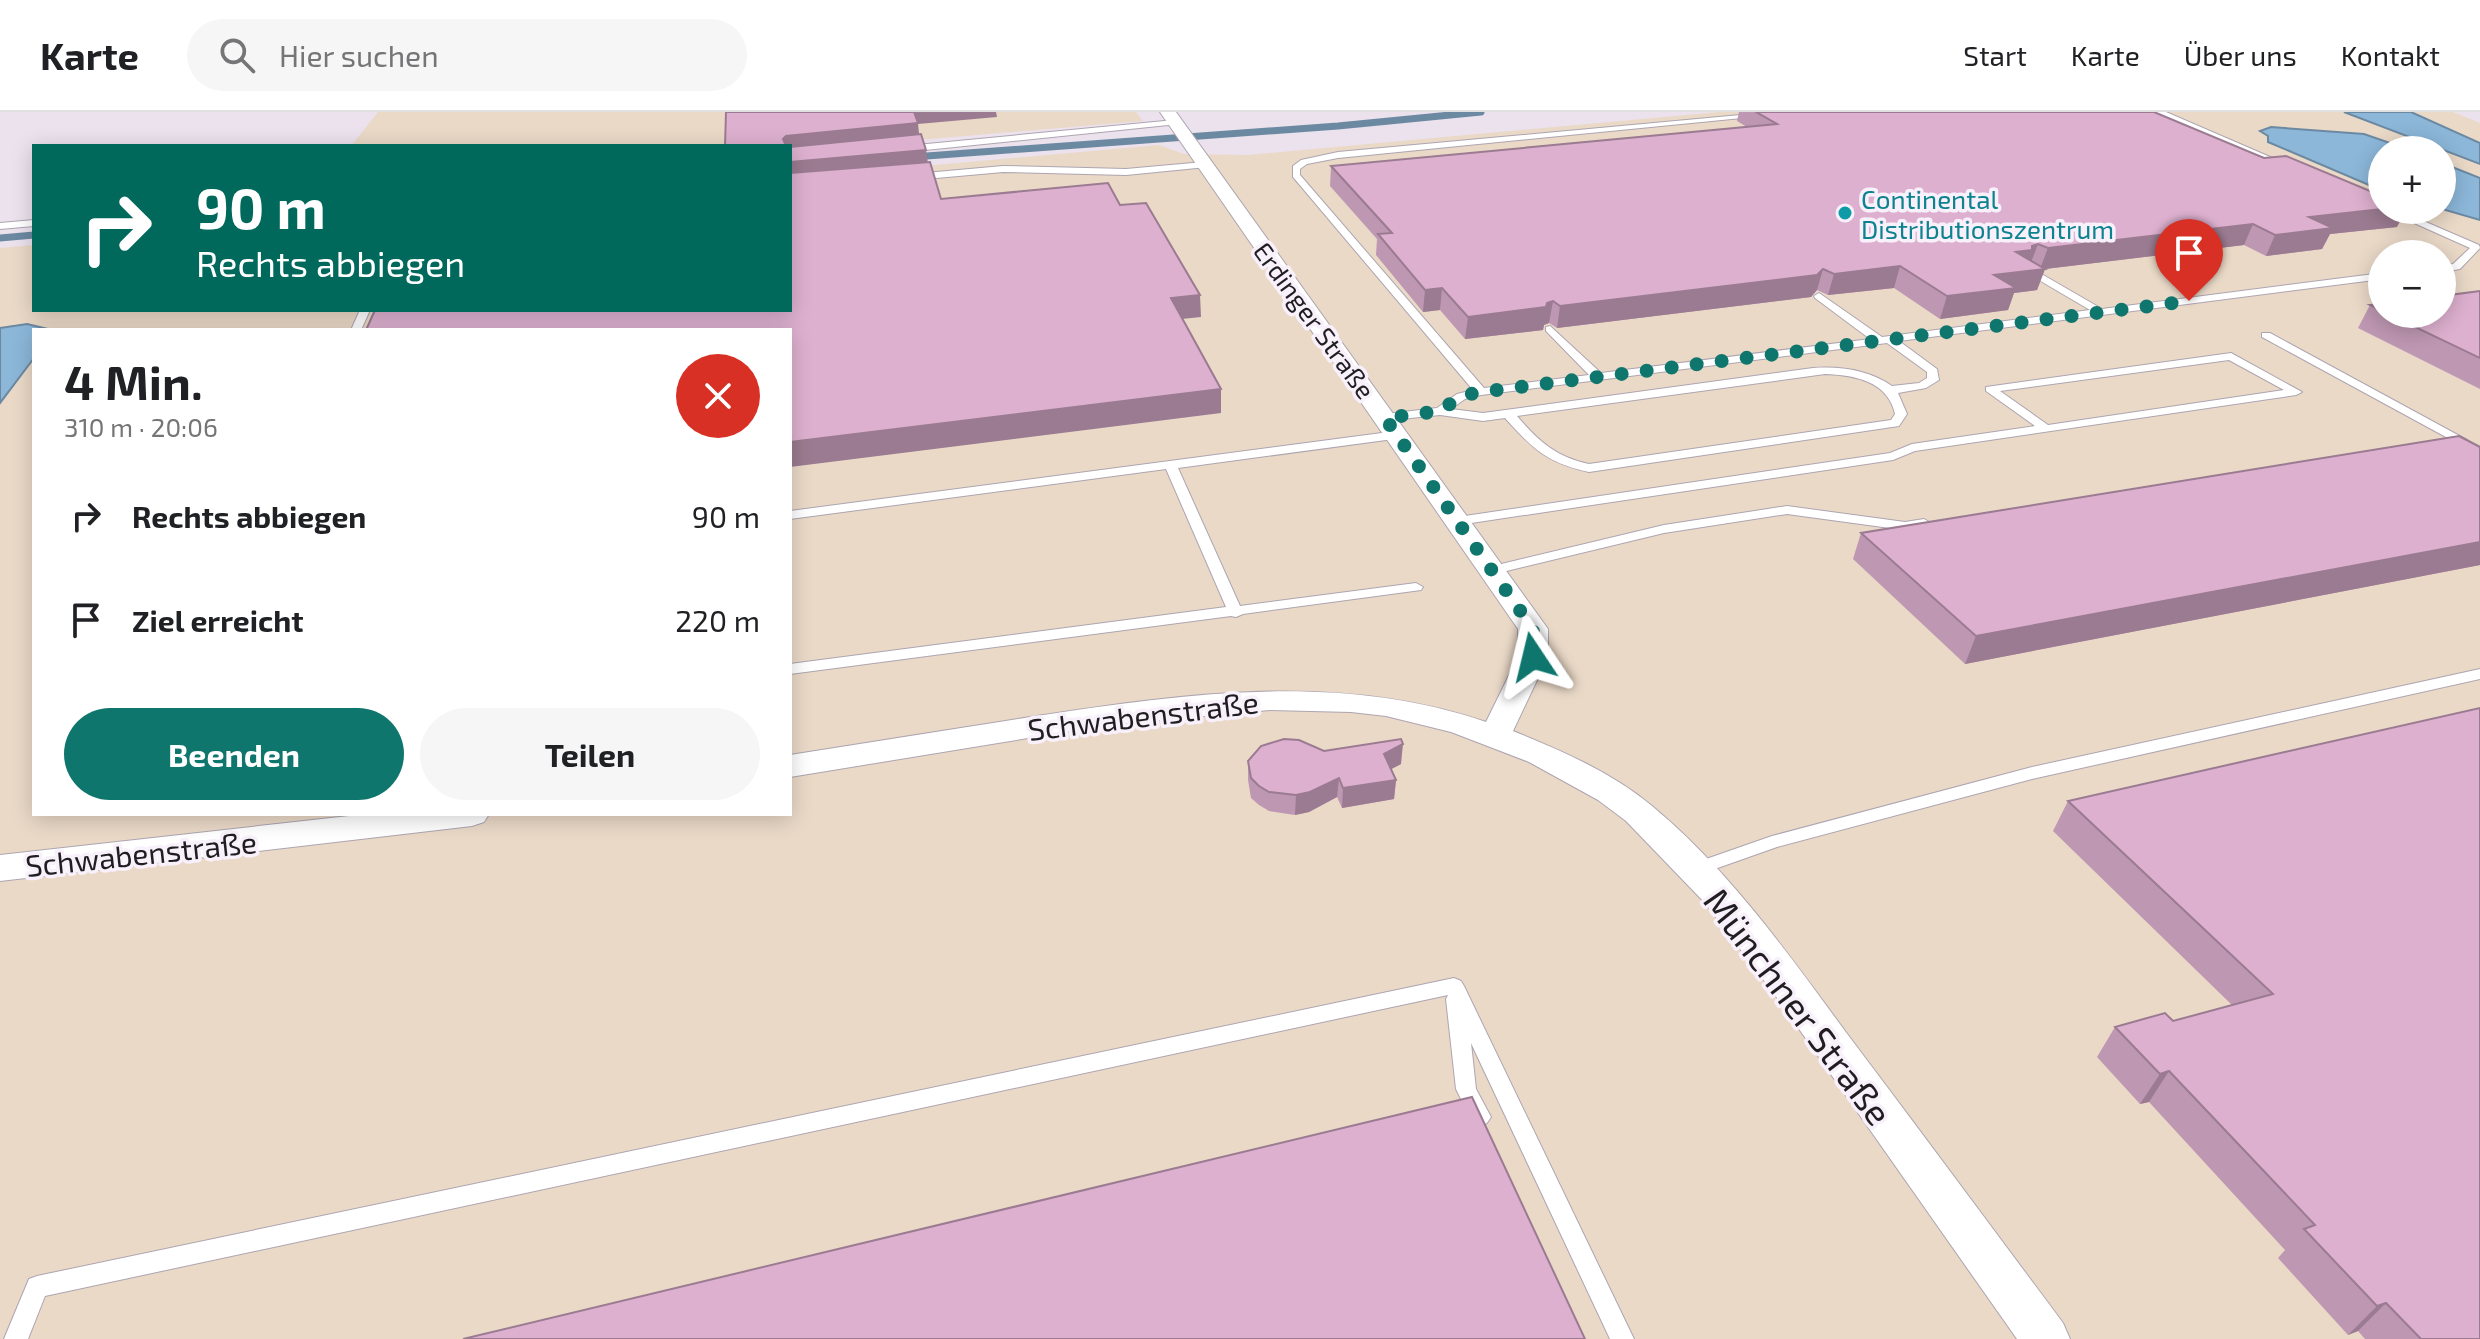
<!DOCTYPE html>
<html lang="de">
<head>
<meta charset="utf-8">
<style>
  :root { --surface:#fff; --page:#f6f6f6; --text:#202124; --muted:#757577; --line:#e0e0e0; --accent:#0f766e }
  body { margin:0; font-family:"Exo 2",sans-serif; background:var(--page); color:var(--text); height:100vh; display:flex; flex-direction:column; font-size:30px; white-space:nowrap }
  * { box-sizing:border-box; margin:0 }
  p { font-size:26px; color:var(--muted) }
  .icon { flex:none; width:44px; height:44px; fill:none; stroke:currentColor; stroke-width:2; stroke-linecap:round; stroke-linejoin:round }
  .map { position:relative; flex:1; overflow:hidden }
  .drawer { position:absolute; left:32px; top:216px; width:760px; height:488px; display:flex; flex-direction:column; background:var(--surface); border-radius:0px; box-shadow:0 4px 20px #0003 }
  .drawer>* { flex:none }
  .top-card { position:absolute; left:32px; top:32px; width:760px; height:168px; border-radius:0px; box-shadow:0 4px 20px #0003; background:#00695c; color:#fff; overflow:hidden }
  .tools { position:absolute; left:2368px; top:24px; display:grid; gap:16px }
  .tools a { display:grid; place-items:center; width:88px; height:88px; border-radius:50%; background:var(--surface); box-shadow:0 4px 20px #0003; font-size:40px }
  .pin { position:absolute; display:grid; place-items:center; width:68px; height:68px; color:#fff; margin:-82px -34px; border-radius:50% 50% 50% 0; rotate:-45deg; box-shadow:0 0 8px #0007 }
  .pin .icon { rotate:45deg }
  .me { position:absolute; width:88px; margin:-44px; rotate:350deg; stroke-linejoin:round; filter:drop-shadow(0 0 6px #0008) }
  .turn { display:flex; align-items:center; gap:28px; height:168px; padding:0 32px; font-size:36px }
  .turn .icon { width:104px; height:104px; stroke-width:2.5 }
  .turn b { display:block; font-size:56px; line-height:68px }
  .round { display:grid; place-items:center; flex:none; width:84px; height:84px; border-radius:42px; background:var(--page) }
  .head { display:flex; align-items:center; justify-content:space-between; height:136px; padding:0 32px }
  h1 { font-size:48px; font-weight:700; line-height:60px }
  .primary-button { display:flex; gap:16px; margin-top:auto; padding:16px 32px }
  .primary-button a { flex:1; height:92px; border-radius:48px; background:var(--accent); color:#fff; font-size:32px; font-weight:700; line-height:92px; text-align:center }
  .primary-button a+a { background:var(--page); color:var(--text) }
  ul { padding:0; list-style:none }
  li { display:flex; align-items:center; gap:24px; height:104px; padding:0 32px }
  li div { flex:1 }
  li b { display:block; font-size:30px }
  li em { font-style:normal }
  header { display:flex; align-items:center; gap:48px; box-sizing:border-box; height:112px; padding:0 40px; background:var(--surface); border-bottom:2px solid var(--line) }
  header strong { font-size:38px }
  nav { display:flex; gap:44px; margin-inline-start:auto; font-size:28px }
  .search { width:560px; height:72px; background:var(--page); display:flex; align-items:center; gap:20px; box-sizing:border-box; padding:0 28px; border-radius:44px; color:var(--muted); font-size:30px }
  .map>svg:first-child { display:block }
  .industrial { fill:#ead9c7; fill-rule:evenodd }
  .water { fill:#8cb7d9; stroke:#6c89a2; stroke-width:2 }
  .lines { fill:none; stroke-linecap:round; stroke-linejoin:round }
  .stream { stroke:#6c89a2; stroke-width:7 }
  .service-casing { stroke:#ada5b0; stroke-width:2 }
  .minor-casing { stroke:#ada5b0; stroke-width:2 }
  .service { fill:#fff; fill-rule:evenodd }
  .minor { fill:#fff; fill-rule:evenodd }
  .wall { fill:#be97b2 }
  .shaded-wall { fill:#9b7b91 }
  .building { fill:#ddb0cf; stroke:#9b7b91; stroke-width:2 }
  .route { stroke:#0f766e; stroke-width:14; stroke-dasharray:0 25.2 }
  .culture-dot { fill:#0f9aa8; stroke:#f8f0fb; stroke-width:3 }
  .labels { text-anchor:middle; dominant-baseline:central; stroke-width:7; stroke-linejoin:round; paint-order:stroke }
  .far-culture-label { font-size:26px; fill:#0d838f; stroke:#f8f0fb; text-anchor:start }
  .far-street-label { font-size:26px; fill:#201d21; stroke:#f8f0fb }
  .street-label { font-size:30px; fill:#201d21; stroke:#f8f0fb }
  .near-street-label { font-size:36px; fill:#201d21; stroke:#f8f0fb }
</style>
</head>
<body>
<header>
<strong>Karte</strong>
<div class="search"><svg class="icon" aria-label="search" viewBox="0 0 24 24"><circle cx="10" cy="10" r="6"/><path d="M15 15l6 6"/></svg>Hier suchen</div>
<nav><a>Start</a><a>Karte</a><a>Über uns</a><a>Kontakt</a></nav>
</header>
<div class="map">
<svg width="2480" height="1227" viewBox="0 0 2480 1227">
  <rect width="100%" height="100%" fill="#ebe2ee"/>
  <g class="industrial">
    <polygon points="378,0 1136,0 1143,9 790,39 790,34 351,34"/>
    <path d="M1719,0H2453L2480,11V1227H0V136L34,133V198H790V66L1159,33L1184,42L1248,43ZM2382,38H2442V98H2382ZM2382,142H2442V202H2382ZM34,218H790V702H34Z"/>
  </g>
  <g class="water">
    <polygon points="2344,0 2411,0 2480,31 2480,52"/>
    <polygon points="2271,15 2364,22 2410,38 2382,38 2382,76 2376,76 2268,30 2268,24 2260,19"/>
    <polygon points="2442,51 2480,66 2480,108 2442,97"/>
    <polygon points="27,212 52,218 34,218 34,246 0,291 0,216"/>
  </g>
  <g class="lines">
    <g class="stream">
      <polyline points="913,45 1338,14 1481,0"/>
      <polyline points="0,126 34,123"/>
    </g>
    <defs>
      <g id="service">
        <path d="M1773,0H1802L1338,46L1307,52L1300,57V63L1484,276L1589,263L1546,219V215L1550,214L1601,261L1870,227L1815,186L1814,184L1819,181L1882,225L2090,198L2027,161V157L2031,156L2102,197L2382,161V167L1899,229L1937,257L1939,268L1926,276L1898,281L1907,302L1899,314L1589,360C1547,351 1533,337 1505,306L1483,309L1440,303L1381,309V303L1385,302L1437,296L1457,282L1473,278L1293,65V54L1301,48L1338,40ZM1887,231L1927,260V266L1919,271L1892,274C1869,258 1841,254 1813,256L1483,301L1451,297L1465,287L1481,283ZM1825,262C1854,263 1888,269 1895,302L1891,308L1589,352C1556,345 1538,329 1517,304Z"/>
        <polygon points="2155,0 2166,0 2291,54 2284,56"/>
        <polygon points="1175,8 1178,12 906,40 902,37 906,34"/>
        <polygon points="1204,50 1207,51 1207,55 1126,63 1003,60 914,68 910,65 914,62 1003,54 1126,57"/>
        <polygon points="2385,98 2398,98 2479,133 2480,136 2460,157 2442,160 2442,154 2453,152 2470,136"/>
        <polygon points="34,108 34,114 0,117 0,111"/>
        <polygon points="360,198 370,198 361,218 351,218"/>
        <polygon points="2262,221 2270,221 2467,328 2461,332 2457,331 2262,225"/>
        <path d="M2231,241L2302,280L2296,283L1915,339L1893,348L1458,413L1451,409L1458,405L1890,341L1912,332L2035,314L1986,279V275ZM2229,248L2284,278L2048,313L2000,279Z"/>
        <polygon points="1397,319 1401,320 1401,326 1178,356 1240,494 1416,471 1423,475 1421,478 1243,502 1236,505 1231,504 790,562 790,552 1226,495 1166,357 790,407 790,399"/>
        <polygon points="1787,394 1905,410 1924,407 1931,411 1929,414 1905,418 1787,402 1664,421 1494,462 1487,458 1489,455 1664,413"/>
        <polygon points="2480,557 2480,567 2032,667 1777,735 1695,764 1689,763 1686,758 1689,753 1772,724 2032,655"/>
        <polygon points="1454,866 1461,869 1464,874 1634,1227 1610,1227 1471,931 1476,977 1491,1005 1487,1011 1480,1014 1473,1011 1456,977 1446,887 1448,883 45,1184 28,1227 4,1227 29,1167 37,1164"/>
      </g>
      <g id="minor">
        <path d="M1160,0H1176L1548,517V545L1513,619C1562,639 1611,660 1652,694C1728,757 1787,840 1845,919C1918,1016 1990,1113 2063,1211L2070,1227H2017L1778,887L1706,792L1626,709L1598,688L1529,650L1451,620L1386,604L1351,600L1270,598L1108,613L790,665V643C870,630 950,618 1030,605C1181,582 1337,559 1486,610L1518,545V517Z"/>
        <polygon points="367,702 489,702 484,710 472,714 0,769 0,743"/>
      </g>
    </defs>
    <use href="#service" class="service-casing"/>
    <use href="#minor" class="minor-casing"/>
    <use href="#service" class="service"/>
    <use href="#minor" class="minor"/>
  </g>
  <g class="wall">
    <polygon points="1739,0 2154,0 2397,115 2330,122 2322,137 2266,144 2244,133 2045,157 2037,178 2014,181 2008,198 1940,207 1894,176 1828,183 1817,178 1811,185 1557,216 1549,211 1544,213 1543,218 1465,227 1440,198 1423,200 1376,143 1377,127 1330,74 1331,54 1747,15 1737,9"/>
    <polygon points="2480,179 2480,277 2358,216 2370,193 2382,192 2382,202 2442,202"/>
    <polygon points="2480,335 2480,453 1965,552 1853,447 1861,421"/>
    <polygon points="2480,596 2480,1227 2365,1227 2358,1219 2348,1223 2278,1146 2285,1138 2149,990 2140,992 2097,945 2115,915 2173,909 2232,893 2053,719 2068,689"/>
    <polygon points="1324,639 1401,652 1391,657 1396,668 1394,687 1342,696 1337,685 1309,700 1295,703 1269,699 1259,693 1251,686 1248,668 1248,649"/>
  </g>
  <g class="shaded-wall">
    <polygon points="913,0 996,0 997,5 918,12 920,30 790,43 790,34 785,34 783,27 786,24"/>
    <polygon points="926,38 929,58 790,70 790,50"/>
    <polygon points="2382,97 2406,98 2397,115 2330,122 2322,137 2266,144 2275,123 2309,105"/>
    <polygon points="2253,112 2244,133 2045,157 2037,178 2014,181 2008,198 1940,207 1947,184 1994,163 2016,140 2038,132 2030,153 2040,157 2048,136"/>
    <polygon points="1900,154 1894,176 1828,183 1834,162"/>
    <polygon points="1823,157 1817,178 1811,185 1557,216 1560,194"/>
    <polygon points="1442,176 1440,198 1423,200 1425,178"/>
    <polygon points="1200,183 1201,205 1172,208 1171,186"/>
    <polygon points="1553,189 1549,211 1544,213 1543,218 1465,227 1468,205"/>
    <polygon points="1221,277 1221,301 790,355 790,330"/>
    <polygon points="2480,430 2480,453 1965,552 1976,524"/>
    <polygon points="1403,632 1401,652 1382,662 1384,642"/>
    <polygon points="1339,666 1337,685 1309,700 1295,703 1296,683"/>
    <polygon points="1396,668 1394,687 1342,696 1343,676"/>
    <polygon points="2169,959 2149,990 2140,992 2160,962"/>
    <polygon points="2386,1191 2358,1219 2348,1223 2377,1194"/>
  </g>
  <g class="building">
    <polygon points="726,0 914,0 918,11 786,24 783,27 786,34 725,34"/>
    <polygon points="1756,0 2154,0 2264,46 2286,44 2382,84 2382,97 2309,105 2333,116 2275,123 2253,112 2048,136 2038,132 2032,134 2032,138 2016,140 2045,157 1994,163 2016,176 1947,184 1900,154 1834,162 1823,157 1817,163 1560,194 1553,189 1547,191 1546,195 1468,205 1442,176 1425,178 1378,122 1392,121 1331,54 1777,12"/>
    <polygon points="921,22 926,38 790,50 790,35"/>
    <polygon points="930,50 941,87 1108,71 1120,93 1146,91 1200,183 1171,186 1221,277 790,330 790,218 366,218 375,198 790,198 790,61"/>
    <polygon points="2480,179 2480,246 2388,202 2442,202 2442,184"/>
    <polygon points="2382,192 2382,199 2370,193"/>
    <polygon points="2459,324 2480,335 2480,430 1976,524 1861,421"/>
    <polygon points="2480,596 2480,1227 2421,1227 2386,1191 2377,1194 2304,1117 2315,1113 2169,959 2160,962 2115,915 2165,901 2173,909 2273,882 2068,689"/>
    <polygon points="1284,627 1299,628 1324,639 1401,627 1403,632 1384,642 1396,668 1343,676 1339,666 1310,680 1296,683 1269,680 1259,674 1251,666 1248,649 1261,634"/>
    <polygon points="1472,985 1585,1227 463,1227"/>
  </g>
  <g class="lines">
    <polyline class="route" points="1533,545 1533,517 1385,306 1440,299 1461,284 1481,280 2189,189"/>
  </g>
  <circle class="culture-dot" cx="1845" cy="101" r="8"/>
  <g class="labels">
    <g class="far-culture-label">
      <text x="1861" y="86">Continental<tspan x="1861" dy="30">Distributionszentrum</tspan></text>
    </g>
    <g class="far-street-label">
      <text transform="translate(1315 208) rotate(54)">Erdinger Straße</text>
    </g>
    <g class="street-label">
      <text transform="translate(1143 603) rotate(-7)">Schwabenstraße</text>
      <text transform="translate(141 741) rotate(-6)">Schwabenstraße</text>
    </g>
    <g class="near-street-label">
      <text transform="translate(1799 894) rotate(53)">Münchner Straße</text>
    </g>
  </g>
</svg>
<div class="tools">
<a>+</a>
<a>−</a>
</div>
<div class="pin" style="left:2189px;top:189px;background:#d93025"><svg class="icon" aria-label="arrive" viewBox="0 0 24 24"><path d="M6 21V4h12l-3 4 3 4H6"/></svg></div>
<svg class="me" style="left:1533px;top:545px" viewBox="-20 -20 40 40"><path d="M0-17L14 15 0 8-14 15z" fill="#0f766e" stroke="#fff" stroke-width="4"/></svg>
<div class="top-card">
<div class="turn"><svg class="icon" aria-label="right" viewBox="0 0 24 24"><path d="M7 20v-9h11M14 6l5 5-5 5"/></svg><div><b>90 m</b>Rechts abbiegen</div></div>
</div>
<section class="drawer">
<div class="head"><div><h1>4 Min.</h1><p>310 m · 20:06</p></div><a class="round" style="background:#d93025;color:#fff"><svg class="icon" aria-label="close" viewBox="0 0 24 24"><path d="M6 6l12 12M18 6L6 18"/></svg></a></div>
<ul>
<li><svg class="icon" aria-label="right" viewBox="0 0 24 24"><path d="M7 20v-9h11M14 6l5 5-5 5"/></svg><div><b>Rechts abbiegen</b></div><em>90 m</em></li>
<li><svg class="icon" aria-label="arrive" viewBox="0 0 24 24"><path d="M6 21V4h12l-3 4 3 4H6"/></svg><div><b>Ziel erreicht</b></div><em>220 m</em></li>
</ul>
<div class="primary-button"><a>Beenden</a><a>Teilen</a></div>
</section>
</div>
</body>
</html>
